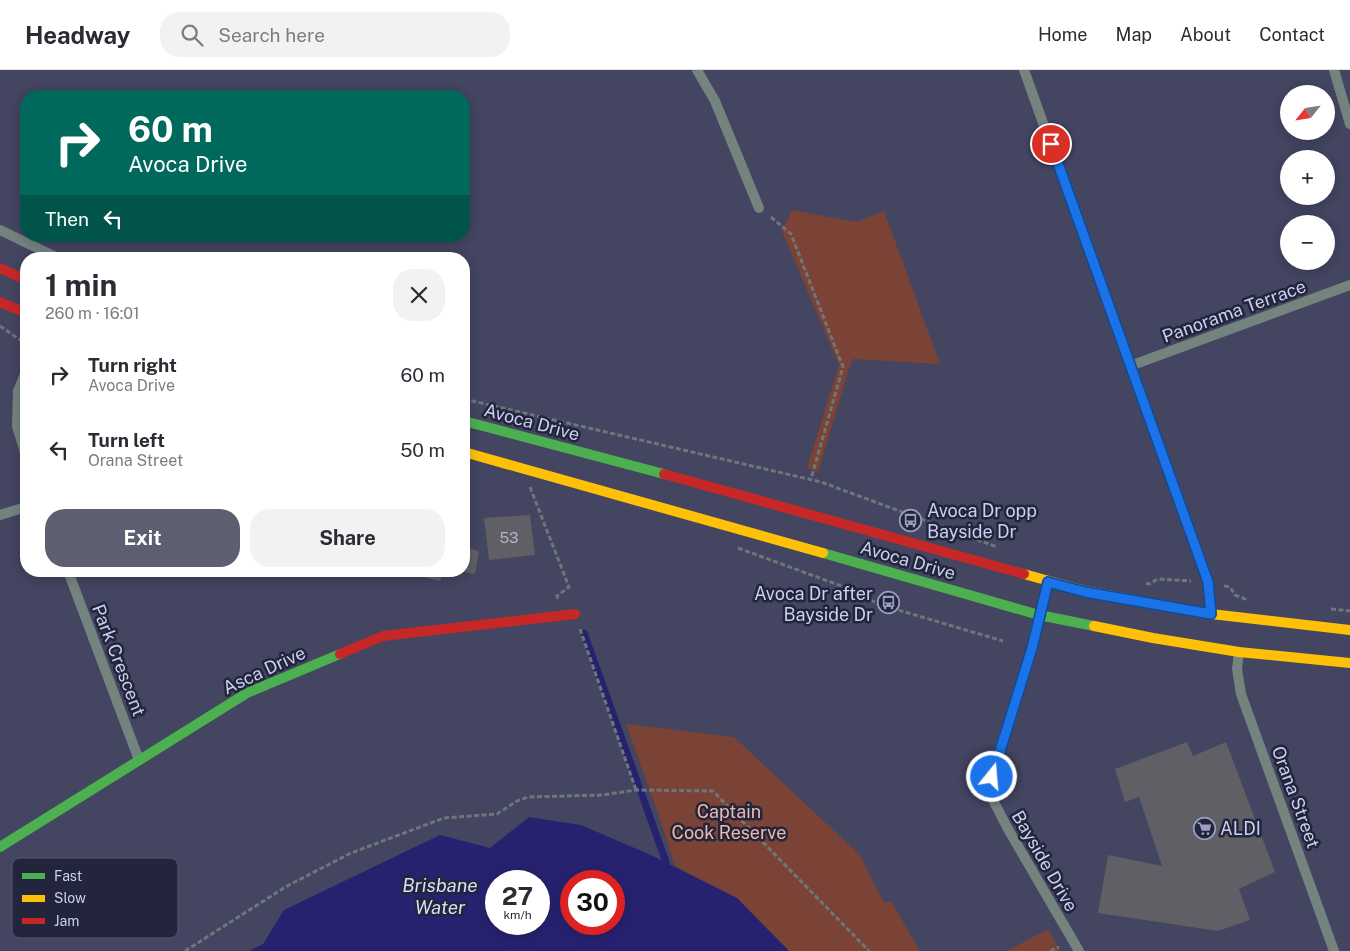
<!DOCTYPE html>
<html lang="en">
<head>
<meta charset="utf-8">
<style>
  :root { --surface:#fff; --page:#f2f2f3; --text:#2b2b33; --muted:#7c7c81; --line:#e1e1e2; --accent:#5d5f71 }
  body { margin:0; font-family:"Public Sans",sans-serif; background:var(--page); color:var(--text); height:100vh; display:flex; flex-direction:column; font-size:19px; white-space:nowrap }
  * { box-sizing:border-box; margin:0 }
  p { font-size:16px; color:var(--muted) }
  .icon { flex:none; width:28px; height:28px; fill:none; stroke:currentColor; stroke-width:2; stroke-linecap:round; stroke-linejoin:round }
  .map { position:relative; flex:1; overflow:hidden }
  .details { position:absolute; left:20px; top:182px; width:450px; height:325px; display:flex; flex-direction:column; background:var(--surface); border-radius:20px; box-shadow:0 2px 12px #0003 }
  .details>* { flex:none }
  .banner { position:absolute; left:20px; top:20px; width:450px; height:152px; border-radius:20px; box-shadow:0 2px 12px #0003; background:#00695c; color:#fff; overflow:hidden }
  .needle { width:32px; rotate:240deg }
  .buttons { position:absolute; left:1280px; top:15px; display:grid; gap:10px }
  .buttons a { display:grid; place-items:center; width:55px; height:55px; border-radius:50%; background:var(--surface); box-shadow:0 2px 12px #0003; font-size:25px }
  .speed { position:absolute; left:485px; top:800px; display:flex; gap:10px; font-size:25px; font-weight:700; text-align:center }
  .speed>* { display:grid; place-content:center; width:65px; height:65px; border-radius:50%; background:var(--surface); box-shadow:0 2px 12px #0003; line-height:1 }
  .speed small { font-size:12px; font-weight:400 }
  .speed .limit { border:8px solid #d22; background:#fff; color:#111 }
  .pin { position:absolute; display:grid; place-items:center; width:42px; height:42px; color:#fff; margin:-21px; border:2px solid #fff; border-radius:50%; box-shadow:0 1px 5px #0007 }
  .me { position:absolute; width:55px; margin:-28px; rotate:17deg; stroke-linejoin:round; filter:drop-shadow(0 0 4px #0008) }
  .turn { display:flex; align-items:center; gap:18px; height:105px; padding:0 25px; font-size:22px }
  .turn .icon { width:65px; height:65px; stroke-width:2.5 }
  .turn b { display:block; font-size:35px; line-height:42px }
  .then { display:flex; align-items:center; height:48px; padding:0 25px; background:#0003; gap:10px; font-size:19px }
  .round { display:grid; place-items:center; flex:none; width:52px; height:52px; border-radius:20px; background:var(--page) }
  .head { display:flex; align-items:center; justify-content:space-between; height:85px; padding:0 25px }
  h1 { font-size:30px; font-weight:700; line-height:38px }
  .action { display:flex; gap:10px; margin-top:auto; padding:10px 25px }
  .action a { flex:1; height:58px; border-radius:20px; background:var(--accent); color:#fff; font-size:20px; font-weight:700; line-height:58px; text-align:center }
  .action a+a { background:var(--page); color:var(--text) }
  ul { padding:0; list-style:none }
  li { display:flex; align-items:center; gap:15px; height:75px; padding:0 25px }
  li div { flex:1 }
  li b { display:block; font-size:19px }
  li em { font-style:normal }
  header { display:flex; align-items:center; gap:30px; box-sizing:border-box; height:70px; padding:0 25px; background:var(--surface); border-bottom:1px solid var(--line) }
  header strong { font-size:24px }
  nav { display:flex; gap:28px; margin-inline-start:auto; font-size:18px }
  .search { width:350px; height:45px; background:var(--page); display:flex; align-items:center; gap:12px; box-sizing:border-box; padding:0 18px; border-radius:20px; color:var(--muted); font-size:19px }
  .map>svg:first-child { display:block }
  .green { fill:#7b4336 }
  .water { fill:#272270; fill-rule:evenodd }
  .lines { fill:none; stroke-linecap:round; stroke-linejoin:round }
  .stream { stroke:#272270; stroke-width:7 }
  .building { fill:#605f65 }
  .path { stroke:#6e767a; stroke-width:3; stroke-dasharray:5 2.5; stroke-linecap:butt }
  .street { stroke:#75837f; stroke-width:10 }
  .fast { stroke:#4caf50; stroke-width:10 }
  .slow { stroke:#ffc107; stroke-width:10 }
  .jam { stroke:#c62828; stroke-width:10 }
  .route-casing { stroke:#114b97; stroke-width:12 }
  .route { stroke:#1a73e8; stroke-width:9 }
  .labels { text-anchor:middle; dominant-baseline:central; stroke-width:5; stroke-linejoin:round; paint-order:stroke }
  .number-label { font-size:15px; fill:#b0b4cc }
  .street-label { font-size:18px; fill:#cad0ef; stroke:#22253c }
  .poi-label { font-size:18px; fill:#cad0ef; stroke:#22253c; text-anchor:start }
  .park-label { font-size:18px; fill:#efb9a9; stroke:#22253c }
  .water-label { font-size:19px; font-style:italic; fill:#d9def6; stroke:#22253c }
  .key { fill:#22253c; stroke:#545872; stroke-width:1 }
  .key-label { font-size:14px; fill:#cad0ef }
</style>
</head>
<body>
<header>
<strong>Headway</strong>
<div class="search"><svg class="icon" aria-label="search" viewBox="0 0 24 24"><circle cx="10" cy="10" r="6"/><path d="M15 15l6 6"/></svg>Search here</div>
<nav><a>Home</a><a>Map</a><a>About</a><a>Contact</a></nav>
</header>
<div class="map">
<svg width="1350" height="881" viewBox="0 0 1350 881">
  <rect width="100%" height="100%" fill="#434561"/>
  <g class="green">
    <polygon points="792,140 856,152 884,141 940,294 852,289 818,402 807,398 839,295 781,159 787,151"/>
    <polygon points="626,654 734,667 860,785 884,833 891,831 920,881 789,881 737,828 675,796 661,752"/>
    <polygon points="1048,859 1060,881 1007,881"/>
  </g>
  <path class="water" d="M529,747L581,755L653,786L737,828L789,881H249L263,874L284,840L440,765L490,778ZM496,811H539V854H496ZM571,811H614V854H571Z"/>
  <g class="lines">
    <polyline class="stream" points="584,563 666,792"/>
  </g>
  <g class="building">
    <polygon points="530,445 535,485 489,490 484,448"/>
    <polygon points="464,477 479,481 475,504 464,502"/>
    <polygon points="421,501 444,501 440,511 420,506"/>
    <polygon points="1187,672 1193,686 1226,672 1275,802 1239,819 1250,850 1218,861 1098,843 1108,785 1162,796 1139,727 1125,732 1115,699"/>
  </g>
  <g class="lines">
    <g class="path">
      <polyline points="771,147 791,164 843,297 811,409"/>
      <polyline points="0,256 26,274"/>
      <polyline points="464,329 821,412 997,477"/>
      <polyline points="530,417 569,517 557,526 558,530"/>
      <polyline points="738,478 855,521 878,534 1003,571"/>
      <polyline points="1146,513 1149,514 1158,509 1191,511"/>
      <polyline points="1224,516 1230,517 1235,525 1248,530"/>
      <polyline points="1331,539 1350,541"/>
      <polyline points="580,559 636,720"/>
      <polyline points="185,881 287,816 351,783 444,748 497,744 517,731 528,727 602,725 636,720 713,721 869,881"/>
      <polyline points="1050,881 1059,877"/>
    </g>
    <g class="street">
      <polyline points="697,0 715,31 759,138"/>
      <polyline points="1024,0 1208,512 1211,544"/>
      <polyline points="1334,0 1350,54"/>
      <polyline points="0,160 60,189"/>
      <polyline points="1130,296 1350,215"/>
      <polyline points="26,301 18,321 17,356 26,386"/>
      <polyline points="0,445 26,437"/>
      <polyline points="68,501 139,690"/>
      <polyline points="1048,512 1032,578 991,707 991,719 994,732 1008,759 1079,881"/>
      <polyline points="1239,582 1237,599 1241,624 1334,881"/>
    </g>
    <g class="fast">
      <polyline points="464,351 664,404"/>
      <polyline points="823,483 1039,545 1094,556"/>
      <polyline points="0,777 247,623 340,584"/>
    </g>
    <g class="slow">
      <polyline points="464,382 823,483"/>
      <polyline points="1024,504 1085,521 1211,544 1350,560"/>
      <polyline points="1094,556 1153,568 1239,582 1350,593"/>
    </g>
    <g class="jam">
      <polyline points="0,198 26,210"/>
      <polyline points="0,232 26,243"/>
      <polyline points="664,404 1024,504"/>
      <polyline points="340,584 383,566 575,544"/>
    </g>
  </g>
  <g class="lines">
    <defs>
      <polyline id="route" points="992,707 1032,578 1048,512 1085,522 1211,544 1208,512 1051,74"/>
    </defs>
    <use href="#route" class="route-casing"/>
    <use href="#route" class="route"/>
  </g>
  <defs>
    <symbol id="bus-ring" viewBox="-11 -11 22 22"><circle r="9.5" fill="#22253c" stroke="#9b9fbd" stroke-width="1.5"/><path d="M-5-6H5V4H4V6H2V4H-2V6H-4V4H-5ZM-3.5-4V0h7V-4ZM-3.5 1.2v1.5H-2V1.2ZM2 1.2v1.5H3.5V1.2Z" fill="#9b9fbd"/></symbol>
    <symbol id="supermarket-ring" viewBox="-11 -11 22 22"><circle r="9.5" fill="#22253c" stroke="#9b9fbd" stroke-width="1.5"/><path d="M-6-5.5h2.5l.6 2H6L4.5 2H-2.5L-4.4-4H-6ZM-1.5 3.2a1.3 1.3 0 1 0 .1 0ZM3 3.2a1.3 1.3 0 1 0 .1 0Z" fill="#9b9fbd"/></symbol>
  </defs>
  <g fill-rule="evenodd">
    <use href="#bus-ring" x="898" y="438" width="25" height="25"/>
    <use href="#bus-ring" x="876" y="520" width="25" height="25"/>
    <use href="#supermarket-ring" x="1192" y="746" width="25" height="25"/>
  </g>
  <g class="labels">
    <g class="number-label">
      <text x="509" y="467">53</text>
    </g>
    <g class="street-label">
      <text transform="translate(1234 241) rotate(-20)">Panorama Terrace</text>
      <text transform="translate(532 352) rotate(15)">Avoca Drive</text>
      <text transform="translate(908 490) rotate(16)">Avoca Drive</text>
      <text transform="translate(119 590) rotate(69)">Park Crescent</text>
      <text transform="translate(264 600) rotate(-25)">Asca Drive</text>
      <text transform="translate(1296 727) rotate(70)">Orana Street</text>
      <text transform="translate(1045 791) rotate(60)">Bayside Drive</text>
    </g>
    <g class="poi-label">
      <text x="927" y="440">Avoca Dr opp<tspan x="927" dy="21">Bayside Dr</tspan></text>
      <text x="873" y="523" text-anchor="end">Avoca Dr after<tspan x="873" dy="21">Bayside Dr</tspan></text>
      <text x="1220" y="758">ALDI</text>
    </g>
    <g class="park-label">
      <text x="729" y="741">Captain<tspan x="729" dy="21">Cook Reserve</tspan></text>
    </g>
    <g class="water-label">
      <text x="440" y="815">Brisbane<tspan x="440" dy="22">Water</tspan></text>
    </g>
  </g>
  <rect x="12" y="788" width="166" height="80" rx="8" class="key"/>
  <rect x="22" y="803" width="23" height="6" fill="#4caf50"/>
  <rect x="22" y="825" width="23" height="7" fill="#ffc107"/>
  <rect x="22" y="848" width="23" height="6" fill="#c62828"/>
  <g class="key-label">
    <text x="54" y="811">Fast</text>
    <text x="54" y="833">Slow</text>
    <text x="54" y="856">Jam</text>
  </g>
</svg>
<div class="buttons">
<a><svg class="needle" viewBox="-14 -14 28 28"><path d="M0-13l5 13h-10z" fill="#e53935"/><path d="M0 13l5-13h-10z" fill="#7c7c81"/></svg></a>
<a>+</a>
<a>−</a>
</div>
<div class="speed"><div>27<small>km/h</small></div><div class="limit">30</div></div>
<div class="pin" style="left:1051px;top:74px;background:#d93025"><svg class="icon" aria-label="arrive" viewBox="0 0 24 24"><path d="M6 21V4h12l-3 4 3 4H6"/></svg></div>
<svg class="me" style="left:992px;top:707px" viewBox="-20 -20 40 40"><circle r="17" fill="#1a73e8" stroke="#fff" stroke-width="3"/><path d="M0-11L8 9 0 5-8 9z" fill="#fff"/></svg>
<div class="banner">
<div class="turn"><svg class="icon" aria-label="right" viewBox="0 0 24 24"><path d="M7 20v-9h11M14 6l5 5-5 5"/></svg><div><b>60 m</b>Avoca Drive</div></div>
<div class="then">Then<svg class="icon" aria-label="left" viewBox="0 0 24 24"><path d="M17 20v-9H6M10 6l-5 5 5 5"/></svg></div>
</div>
<section class="details">
<div class="head"><div><h1>1 min</h1><p>260 m · 16:01</p></div><a class="round"><svg class="icon" aria-label="close" viewBox="0 0 24 24"><path d="M6 6l12 12M18 6L6 18"/></svg></a></div>
<ul>
<li><svg class="icon" aria-label="right" viewBox="0 0 24 24"><path d="M7 20v-9h11M14 6l5 5-5 5"/></svg><div><b>Turn right</b><p>Avoca Drive</p></div><em>60 m</em></li>
<li><svg class="icon" aria-label="left" viewBox="0 0 24 24"><path d="M17 20v-9H6M10 6l-5 5 5 5"/></svg><div><b>Turn left</b><p>Orana Street</p></div><em>50 m</em></li>
</ul>
<div class="action"><a>Exit</a><a>Share</a></div>
</section>
</div>
</body>
</html>
